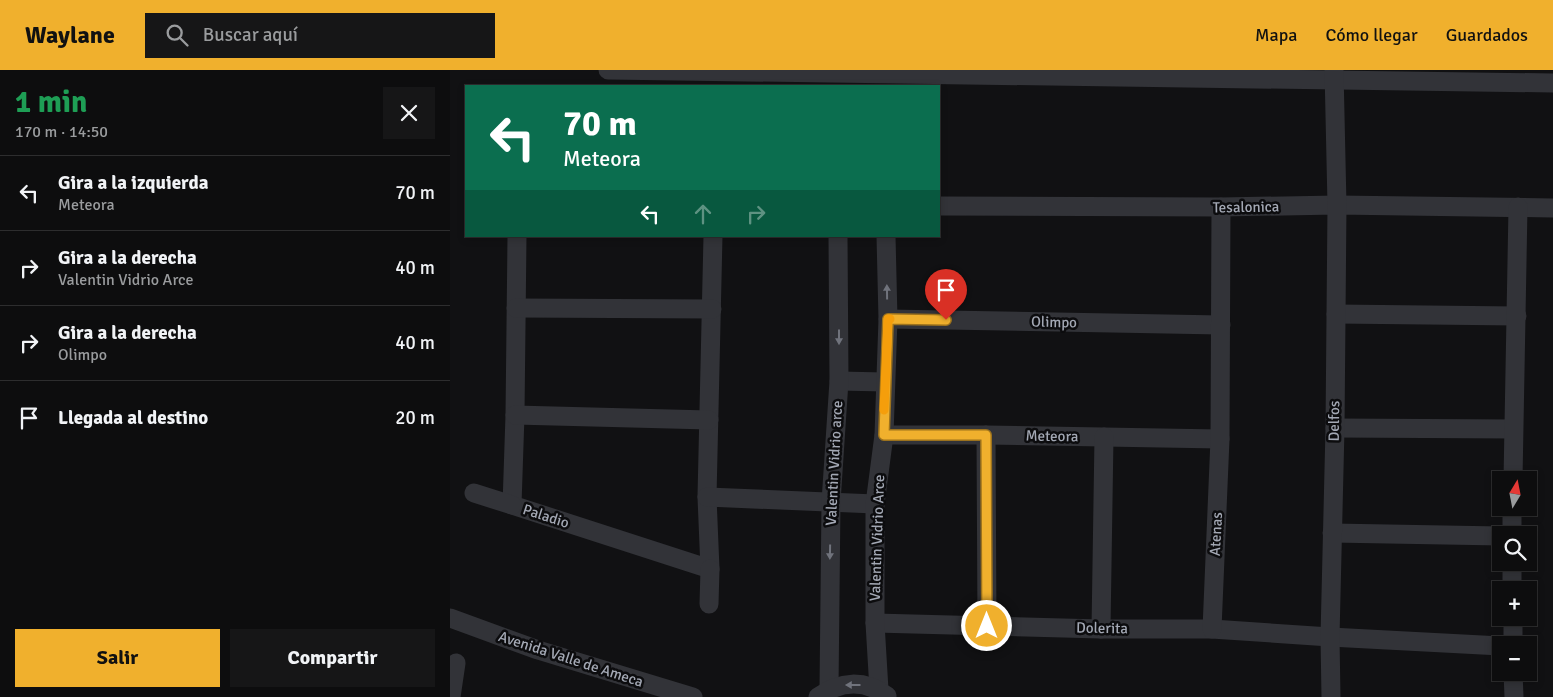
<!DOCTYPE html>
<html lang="es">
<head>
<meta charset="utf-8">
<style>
  :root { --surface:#0d0d0e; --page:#161617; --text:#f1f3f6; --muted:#9a9c9e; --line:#2d2d2e; --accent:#f0b02d }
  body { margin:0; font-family:Signika,sans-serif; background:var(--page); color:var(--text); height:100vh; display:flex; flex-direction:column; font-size:19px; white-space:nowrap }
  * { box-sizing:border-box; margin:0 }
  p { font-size:16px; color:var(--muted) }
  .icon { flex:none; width:28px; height:28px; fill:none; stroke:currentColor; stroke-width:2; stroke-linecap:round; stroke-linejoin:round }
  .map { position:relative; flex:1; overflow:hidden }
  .panel { display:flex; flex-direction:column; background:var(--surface); width:450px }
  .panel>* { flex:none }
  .hud { position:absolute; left:15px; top:15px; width:475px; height:152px; border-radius:0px; box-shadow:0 2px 8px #0003,0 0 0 1px var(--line); background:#0b6e4f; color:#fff; overflow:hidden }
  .needle { width:32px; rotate:10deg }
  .tools { position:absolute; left:1042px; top:401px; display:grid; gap:10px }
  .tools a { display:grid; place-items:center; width:45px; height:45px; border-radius:0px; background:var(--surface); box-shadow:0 2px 8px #0003,0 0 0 1px var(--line); font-size:25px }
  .pin { position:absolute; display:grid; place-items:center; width:42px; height:42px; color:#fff; margin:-51px -21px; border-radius:50% 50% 50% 0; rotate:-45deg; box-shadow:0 0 5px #0007 }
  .pin .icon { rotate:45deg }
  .me { position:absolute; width:55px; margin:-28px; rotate:0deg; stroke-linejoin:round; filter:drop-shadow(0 0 4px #0008) }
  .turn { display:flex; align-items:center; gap:18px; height:105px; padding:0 15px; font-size:22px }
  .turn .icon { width:65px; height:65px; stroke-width:2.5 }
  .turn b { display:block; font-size:35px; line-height:42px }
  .lanes { display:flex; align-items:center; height:48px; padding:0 15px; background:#0003; justify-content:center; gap:25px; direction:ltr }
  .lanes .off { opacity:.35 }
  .round { display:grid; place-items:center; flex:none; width:52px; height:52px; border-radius:0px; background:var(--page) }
  .head { display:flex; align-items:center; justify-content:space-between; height:85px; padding:0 15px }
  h1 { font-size:30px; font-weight:700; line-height:38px; color:#1e9e55 }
  .button { display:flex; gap:10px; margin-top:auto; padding:10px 15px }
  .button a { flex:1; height:58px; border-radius:0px; background:var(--accent); color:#111; font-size:20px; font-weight:700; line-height:58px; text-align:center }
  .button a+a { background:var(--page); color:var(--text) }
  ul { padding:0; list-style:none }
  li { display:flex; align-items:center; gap:15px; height:75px; padding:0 15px; border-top:1px solid var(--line) }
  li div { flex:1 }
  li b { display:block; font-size:19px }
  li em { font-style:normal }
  header { display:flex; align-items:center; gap:30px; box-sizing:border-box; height:70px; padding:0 25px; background:var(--accent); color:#111 }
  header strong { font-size:24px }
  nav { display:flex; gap:28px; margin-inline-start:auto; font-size:18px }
  .search { width:350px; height:45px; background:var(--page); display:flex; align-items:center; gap:12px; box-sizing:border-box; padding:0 18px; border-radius:0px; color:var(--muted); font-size:19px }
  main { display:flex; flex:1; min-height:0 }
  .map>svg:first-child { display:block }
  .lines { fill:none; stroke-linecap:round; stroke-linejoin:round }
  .street { stroke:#323338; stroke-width:19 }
  .oneway { fill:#70737c }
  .route-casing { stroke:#9c721d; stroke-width:12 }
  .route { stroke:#f0b02d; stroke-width:9 }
  .slow { stroke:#f59e0b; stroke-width:9 }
  .labels { text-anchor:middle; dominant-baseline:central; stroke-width:5; stroke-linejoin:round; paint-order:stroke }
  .street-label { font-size:15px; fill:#a3a8b4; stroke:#0c0c0e }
</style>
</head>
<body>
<header>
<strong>Waylane</strong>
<div class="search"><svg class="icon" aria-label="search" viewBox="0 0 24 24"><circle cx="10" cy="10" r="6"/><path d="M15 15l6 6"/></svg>Buscar aquí</div>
<nav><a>Mapa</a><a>Cómo llegar</a><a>Guardados</a></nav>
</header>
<main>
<section class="panel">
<div class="head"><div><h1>1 min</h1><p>170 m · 14:50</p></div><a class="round"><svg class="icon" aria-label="close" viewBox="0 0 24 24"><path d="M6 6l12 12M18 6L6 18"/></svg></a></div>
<ul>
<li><svg class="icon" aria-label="left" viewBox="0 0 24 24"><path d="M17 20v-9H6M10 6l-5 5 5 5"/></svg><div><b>Gira a la izquierda</b><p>Meteora</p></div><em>70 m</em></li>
<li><svg class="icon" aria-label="right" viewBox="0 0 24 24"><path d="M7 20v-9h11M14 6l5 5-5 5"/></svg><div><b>Gira a la derecha</b><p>Valentin Vidrio Arce</p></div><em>40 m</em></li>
<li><svg class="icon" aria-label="right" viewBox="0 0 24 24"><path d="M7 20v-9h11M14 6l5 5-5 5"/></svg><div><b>Gira a la derecha</b><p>Olimpo</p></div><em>40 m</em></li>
<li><svg class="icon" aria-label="arrive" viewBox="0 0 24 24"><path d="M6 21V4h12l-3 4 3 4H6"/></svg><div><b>Llegada al destino</b></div><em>20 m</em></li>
</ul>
<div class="button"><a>Salir</a><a>Compartir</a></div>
</section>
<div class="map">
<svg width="1103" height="627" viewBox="0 0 1103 627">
  <rect width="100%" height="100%" fill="#111113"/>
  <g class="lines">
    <g class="street">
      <polyline points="158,0 1103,13"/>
      <polyline points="489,136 771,137 887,135 1103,138"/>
      <polyline points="67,166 65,345 62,435 260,499 257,427 263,166"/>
      <polyline points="66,238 262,239"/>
      <polyline points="886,244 1067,246"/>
      <polyline points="438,249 771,255"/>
      <polyline points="389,311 435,312"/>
      <polyline points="65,345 259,350"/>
      <polyline points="885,358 1063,359"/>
      <polyline points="434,365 536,365 770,369"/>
      <polyline points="536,365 537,555"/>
      <polyline points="1063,410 1068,137"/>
      <polyline points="24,423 62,435"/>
      <polyline points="257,427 425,434"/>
      <polyline points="882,463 1051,466"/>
      <polyline points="1062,465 1062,438"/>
      <polyline points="1062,492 1062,520"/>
      <polyline points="259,534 260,499"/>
      <polyline points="0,548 88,580 243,627"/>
      <polyline points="1063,548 1063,575"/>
      <polyline points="425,553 651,559 762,559 880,567 1051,576"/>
      <polyline points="651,559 654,367"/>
      <polyline points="762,559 770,369 771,137"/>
      <polyline points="1063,602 1064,627"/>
      <polyline points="379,619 381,432 389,311 388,166"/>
      <polyline points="429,620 425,553 425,434 434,365 438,249 436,166"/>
      <polyline points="1,627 6,593"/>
      <path d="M368,627C390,611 414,609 437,626"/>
      <polyline points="881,627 880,567 885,358 887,135 884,0"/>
    </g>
  </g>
  <defs><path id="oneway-solid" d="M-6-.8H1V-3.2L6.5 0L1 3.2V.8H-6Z" transform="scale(1.25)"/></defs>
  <g class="oneway">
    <use href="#oneway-solid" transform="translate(437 222) rotate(-91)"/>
    <use href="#oneway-solid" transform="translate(389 267) rotate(90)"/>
    <use href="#oneway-solid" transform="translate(380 482) rotate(91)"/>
    <use href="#oneway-solid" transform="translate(403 615) rotate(-180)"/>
  </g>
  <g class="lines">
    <defs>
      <polyline id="route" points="496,250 438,249 434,365 536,365 537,556"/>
    </defs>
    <use href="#route" class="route-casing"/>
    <use href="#route" class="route"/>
    <polyline class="slow" points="434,340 438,249 440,249"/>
  </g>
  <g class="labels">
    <g class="street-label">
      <text transform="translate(796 137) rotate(-1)">Tesalonica</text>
      <text transform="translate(604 252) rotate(1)">Olimpo</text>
      <text transform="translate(884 351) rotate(-89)">Delfos</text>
      <text transform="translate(602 366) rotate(1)">Meteora</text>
      <text transform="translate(384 393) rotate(-87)">Valentin Vidrio arce</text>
      <text transform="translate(96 446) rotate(18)">Paladio</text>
      <text transform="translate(766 464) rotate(-87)">Atenas</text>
      <text transform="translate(427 468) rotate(-88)">Valentin Vidrio Arce</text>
      <text transform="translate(652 558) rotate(1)">Dolerita</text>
      <text transform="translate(121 589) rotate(18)">Avenida Valle de Ameca</text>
    </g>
  </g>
</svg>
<div class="tools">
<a><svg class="needle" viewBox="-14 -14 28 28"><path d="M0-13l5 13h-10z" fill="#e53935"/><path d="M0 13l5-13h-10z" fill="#9a9c9e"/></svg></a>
<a><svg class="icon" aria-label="search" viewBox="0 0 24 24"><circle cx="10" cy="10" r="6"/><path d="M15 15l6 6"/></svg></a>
<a>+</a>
<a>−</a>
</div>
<div class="pin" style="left:496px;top:250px;background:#d93025"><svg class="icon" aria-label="arrive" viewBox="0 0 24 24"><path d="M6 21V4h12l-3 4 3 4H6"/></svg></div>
<svg class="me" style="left:537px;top:556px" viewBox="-20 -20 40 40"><circle r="17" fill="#f0b02d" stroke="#fff" stroke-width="3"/><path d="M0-11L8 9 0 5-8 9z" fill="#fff"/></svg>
<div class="hud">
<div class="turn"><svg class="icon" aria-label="left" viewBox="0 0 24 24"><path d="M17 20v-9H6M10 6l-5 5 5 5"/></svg><div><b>70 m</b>Meteora</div></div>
<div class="lanes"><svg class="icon" aria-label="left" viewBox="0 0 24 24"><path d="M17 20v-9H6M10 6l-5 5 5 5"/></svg><svg class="icon off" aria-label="ahead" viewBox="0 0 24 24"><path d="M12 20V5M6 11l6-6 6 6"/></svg><svg class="icon off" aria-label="right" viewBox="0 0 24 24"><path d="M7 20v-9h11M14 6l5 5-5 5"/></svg></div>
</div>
</div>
</main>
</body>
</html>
